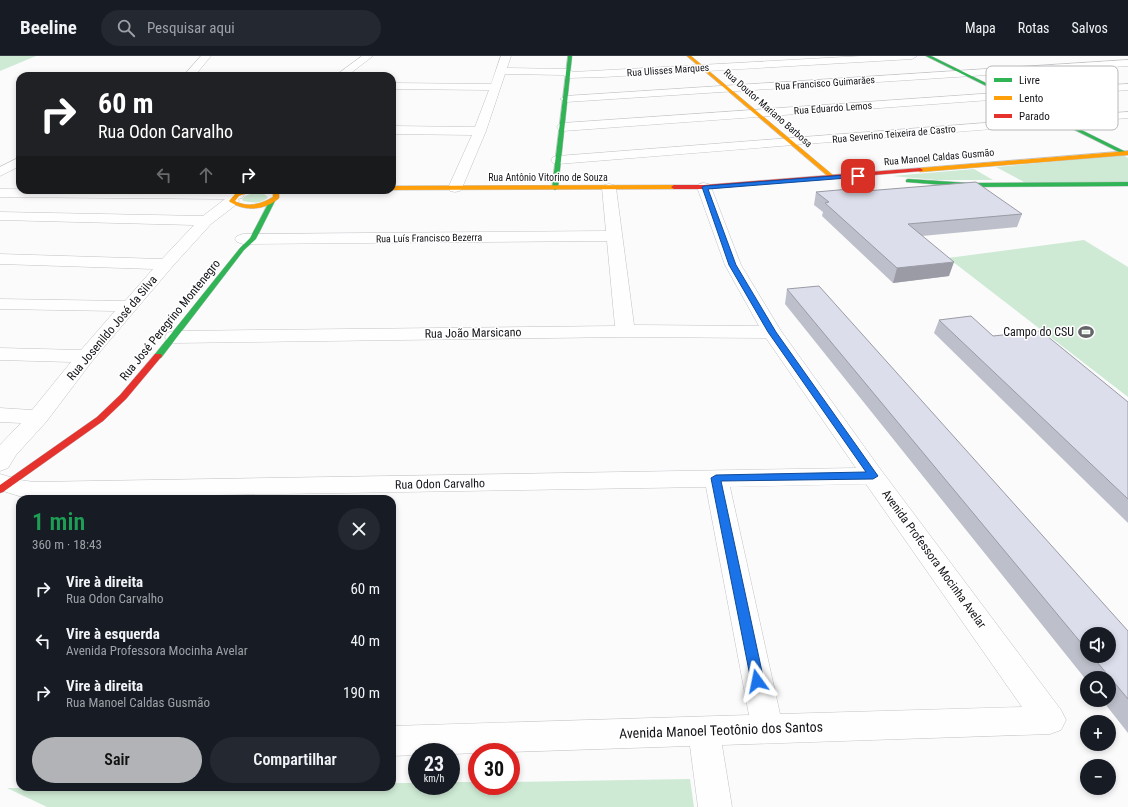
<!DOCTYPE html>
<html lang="pt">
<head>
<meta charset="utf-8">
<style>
  :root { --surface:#171b24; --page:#242831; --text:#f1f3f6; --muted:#9ea1a6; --line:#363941; --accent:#b2b3b6 }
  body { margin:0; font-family:"Roboto Condensed",sans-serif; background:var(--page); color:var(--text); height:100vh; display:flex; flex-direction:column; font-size:15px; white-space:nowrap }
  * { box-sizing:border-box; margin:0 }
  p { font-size:13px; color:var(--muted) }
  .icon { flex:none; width:22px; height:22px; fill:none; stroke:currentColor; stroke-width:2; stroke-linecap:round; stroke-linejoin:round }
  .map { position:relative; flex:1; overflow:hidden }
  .side { position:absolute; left:16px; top:439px; width:380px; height:296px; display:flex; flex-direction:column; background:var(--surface); border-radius:12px; box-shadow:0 2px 6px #0003 }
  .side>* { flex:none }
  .hud { position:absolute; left:16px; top:16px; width:380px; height:122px; border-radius:12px; box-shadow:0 2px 6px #0003; background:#202124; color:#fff; overflow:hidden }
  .controls { position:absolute; left:1080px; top:571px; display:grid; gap:8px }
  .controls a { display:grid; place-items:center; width:36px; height:36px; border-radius:50%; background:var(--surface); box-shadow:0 2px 6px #0003; font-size:20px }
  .speed { position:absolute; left:408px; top:687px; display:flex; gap:8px; font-size:20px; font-weight:700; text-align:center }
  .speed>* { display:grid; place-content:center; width:52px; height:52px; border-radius:50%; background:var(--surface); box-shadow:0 2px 6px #0003; line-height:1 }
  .speed small { font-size:10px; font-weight:400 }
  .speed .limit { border:6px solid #d22; background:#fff; color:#111 }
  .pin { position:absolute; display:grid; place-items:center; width:34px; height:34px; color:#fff; margin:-17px; border-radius:8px; box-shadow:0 2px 6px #0006 }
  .me { position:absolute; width:44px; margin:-22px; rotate:348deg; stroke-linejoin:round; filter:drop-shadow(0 0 3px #0008) }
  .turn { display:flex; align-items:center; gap:14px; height:84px; padding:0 16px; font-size:18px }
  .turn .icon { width:52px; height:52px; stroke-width:2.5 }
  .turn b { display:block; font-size:28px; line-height:34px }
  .lanes { display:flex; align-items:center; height:38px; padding:0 16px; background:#0003; justify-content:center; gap:20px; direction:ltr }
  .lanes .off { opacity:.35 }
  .round { display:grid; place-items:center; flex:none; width:42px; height:42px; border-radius:21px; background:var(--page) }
  .headline { display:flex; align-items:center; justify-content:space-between; height:68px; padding:0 16px }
  h1 { font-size:24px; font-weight:600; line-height:30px; color:#1e9e55 }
  .cta { display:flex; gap:8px; margin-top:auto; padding:8px 16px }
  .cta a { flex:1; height:46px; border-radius:24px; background:var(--accent); color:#111; font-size:16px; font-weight:600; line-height:46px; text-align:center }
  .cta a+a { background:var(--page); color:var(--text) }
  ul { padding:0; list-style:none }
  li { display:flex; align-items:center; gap:12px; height:52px; padding:0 16px }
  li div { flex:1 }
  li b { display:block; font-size:15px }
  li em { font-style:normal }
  header { display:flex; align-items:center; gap:24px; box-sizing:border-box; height:56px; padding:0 20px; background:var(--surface); border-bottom:1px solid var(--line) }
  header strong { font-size:19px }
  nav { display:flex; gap:22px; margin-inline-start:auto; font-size:14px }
  .search { width:280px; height:36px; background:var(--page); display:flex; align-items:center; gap:10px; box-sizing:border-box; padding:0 14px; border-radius:22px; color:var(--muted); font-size:15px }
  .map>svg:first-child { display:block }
  .green { fill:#ceead4 }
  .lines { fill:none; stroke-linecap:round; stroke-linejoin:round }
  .street-casing { stroke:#c1c2c4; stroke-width:1 }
  .fast-casing { stroke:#c1c2c4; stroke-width:1 }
  .slow-casing { stroke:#c1c2c4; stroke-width:1 }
  .jam-casing { stroke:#c1c2c4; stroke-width:1 }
  .street { fill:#fefeff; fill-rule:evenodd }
  .fast { fill:#30b455; fill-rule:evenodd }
  .slow { fill:#ff9f0a; fill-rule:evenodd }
  .jam { fill:#e5322d; fill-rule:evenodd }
  .wall { fill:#bdbfca; fill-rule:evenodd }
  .shaded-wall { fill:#9a9ba4 }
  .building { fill:#dcdeeb; stroke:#9a9ba4 }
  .route { fill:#1a73e8; stroke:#114b97 }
  .labels { text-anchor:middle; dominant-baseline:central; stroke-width:3; stroke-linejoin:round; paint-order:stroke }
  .far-street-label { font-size:10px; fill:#131419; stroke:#fff }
  .street-label { font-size:12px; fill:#131419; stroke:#fff }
  .poi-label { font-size:12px; fill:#131419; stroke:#fff; text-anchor:end }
  .near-street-label { font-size:14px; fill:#131419; stroke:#fff }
  .key { fill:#fff; stroke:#b8b8ba; stroke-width:1 }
  .key-label { font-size:11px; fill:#131419 }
</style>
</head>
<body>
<header>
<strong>Beeline</strong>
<div class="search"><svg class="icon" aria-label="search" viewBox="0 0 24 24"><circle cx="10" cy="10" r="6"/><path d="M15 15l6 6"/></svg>Pesquisar aqui</div>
<nav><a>Mapa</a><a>Rotas</a><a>Salvos</a></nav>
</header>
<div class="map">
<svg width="1128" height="751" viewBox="0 0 1128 751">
  <rect width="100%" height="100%" fill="#fbfbfc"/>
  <g class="green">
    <polygon points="0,0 36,0 0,15"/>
    <polygon points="1123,99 1128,102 1128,126 1024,126 996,111"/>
    <polygon points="974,113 993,124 936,124 892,120"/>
    <path d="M263,137L268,141C262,148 252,147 243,145L242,143C247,137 256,137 263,137Z"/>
    <polygon points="1084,184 1128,211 1128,341 948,202"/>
    <polygon points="690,723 694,751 47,751 7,732 392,731 392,727 417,727 417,730 451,730 451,726 477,726 477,730 511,730 511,726"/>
  </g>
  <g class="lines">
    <defs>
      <g id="street">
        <polygon points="201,0 211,0 197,17 199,20 188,20 186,17"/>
        <polygon points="362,0 373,0 347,20 335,20"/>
        <polygon points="501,0 511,0 507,12 568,13 573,16 862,0 917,0 912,3 604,21 568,22 563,19 505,18 486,75 462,132 460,135 455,136 450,135 448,132 472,79 392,78 392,70 475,71 489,34 392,33 392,27 491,28"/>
        <polygon points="1128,4 1128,10 566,46 560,43 566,40"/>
        <polygon points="1128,28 1128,34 563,75 559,74 557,71 559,68 563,67"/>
        <polygon points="1128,56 1128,62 558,108 553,107 551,104 553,101 558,100"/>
        <polygon points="20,101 20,110 0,120 0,111"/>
        <path d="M704,127L709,128L711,131L741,209L781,275L881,414L1061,654L1066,664L1061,674L1050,678L722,689L732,751H698L690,690L451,698V696H417V699L392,700V670L749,659L706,431L34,442L19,440L0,434V418L20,424L34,426L856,412L766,282L625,281L174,287L167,285L165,281L167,277L174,275L615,270L607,185L243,188L237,186L235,183L237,180L243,178L606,175L602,132L604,129L609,128L614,129L616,132L634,269L759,270L725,209L697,131L699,128ZM866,428L1022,651L780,658L730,431Z"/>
        <polygon points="0,133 237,135 242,136 244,139 242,142 238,143 239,145 237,148 211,168 172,211 93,304 46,366 16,399 8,412 0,415 0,389 21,367 0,366 0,352 32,354 71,306 0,304 0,292 81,294 115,255 0,253 0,243 125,245 153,213 0,208 0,198 162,203 194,169 0,164 0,156 203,160 225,143 0,141"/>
      </g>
      <g id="fast">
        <polygon points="568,0 572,0 558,132 555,134 552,132"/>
        <polygon points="926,0 931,0 1128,97 1123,98"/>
        <polygon points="908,123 969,127 1128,126 1128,130 969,131 906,126 906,124"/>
        <polygon points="270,144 275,145 256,183 244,194 161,302 155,302 154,300 155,298 240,192 250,182"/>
      </g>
      <g id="slow">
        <polygon points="687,0 691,0 834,120 834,122 830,122"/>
        <polygon points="1128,95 1128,99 920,116 917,114 920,112"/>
        <polygon points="392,130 674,129 677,131 674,133 392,134"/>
        <path d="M246,134H255L239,140L235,145C248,152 261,148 273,141V137L276,135L279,137V142C266,154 245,156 230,146L229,145L235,138Z"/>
      </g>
      <g id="jam">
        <polygon points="920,112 923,114 922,115 704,133 674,133 671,131 674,129 704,129"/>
        <polygon points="155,298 161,298 162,300 126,343 103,365 3,436 0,437 0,429 97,361 120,339"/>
      </g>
    </defs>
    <use href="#street" class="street-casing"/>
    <use href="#fast" class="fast-casing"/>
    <use href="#slow" class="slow-casing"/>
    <use href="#jam" class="jam-casing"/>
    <use href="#street" class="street"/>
    <use href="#fast" class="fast"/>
    <use href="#slow" class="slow"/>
    <use href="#jam" class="jam"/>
  </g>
  <g class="wall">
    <polygon points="866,135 1022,158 1017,171 922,180 949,220 893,227 822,160 823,156 814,149 816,136"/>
    <path d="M787,233L1128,575V677L1102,644H1109V622H1087V625L785,248ZM1087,578L1109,600H1087Z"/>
    <polygon points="939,264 993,280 1128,346 1128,467 934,277"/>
  </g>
  <polygon class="shaded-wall" points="954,206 949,220 893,227 897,212"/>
  <g class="building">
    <polygon points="976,126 1022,158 908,168 954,206 897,212 825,147 829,146 816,136 861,132 866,135"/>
    <polygon points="819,230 1128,575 1128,643 1092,600 1109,600 1109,578 1087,578 1087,594 787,233"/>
    <polygon points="971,260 993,280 1041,275 1128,346 1128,443 939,264"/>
  </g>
  <polygon class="route" points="858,118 861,120 860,121 708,133 736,209 776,276 878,420 873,423 721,425 764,625 762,629 757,631 753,629 751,625 711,422 716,419 866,416 768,276 729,209 702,131 704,130"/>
  <defs>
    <symbol id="stadium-bare" viewBox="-9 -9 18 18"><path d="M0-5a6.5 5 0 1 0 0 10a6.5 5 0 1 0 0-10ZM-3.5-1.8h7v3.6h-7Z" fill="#646568" stroke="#fff" stroke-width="2.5" paint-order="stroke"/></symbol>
  </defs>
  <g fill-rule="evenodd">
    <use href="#stadium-bare" x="1075" y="265" width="22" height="22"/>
  </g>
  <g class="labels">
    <g class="far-street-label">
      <text transform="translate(668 14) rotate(-4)">Rua Ulisses Marques</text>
      <text transform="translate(825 27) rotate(-4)">Rua Francisco Guimarães</text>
      <text transform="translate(768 52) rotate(41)">Rua Doutor Mariano Barbosa</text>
      <text transform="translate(833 52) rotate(-4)">Rua Eduardo Lemos</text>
      <text transform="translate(894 78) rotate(-5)">Rua Severino Teixeira de Castro</text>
      <text transform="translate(939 101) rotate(-5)">Rua Manoel Caldas Gusmão</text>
      <text x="548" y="121">Rua Antônio Vitorino de Souza</text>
      <text transform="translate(429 182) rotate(-1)">Rua Luís Francisco Bezerra</text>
    </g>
    <g class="street-label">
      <text transform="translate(170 264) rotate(-51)">Rua José Peregrino Montenegro</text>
      <text transform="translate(112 272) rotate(-50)">Rua Josenildo José da Silva</text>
      <text transform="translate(473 277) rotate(-1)">Rua João Marsicano</text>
      <text transform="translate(440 428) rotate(-1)">Rua Odon Carvalho</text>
      <text transform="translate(934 503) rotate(54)">Avenida Professora Mocinha Avelar</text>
    </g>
    <g class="poi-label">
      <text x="1074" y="276">Campo do CSU</text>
    </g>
    <g class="near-street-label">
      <text transform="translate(721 674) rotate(-2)">Avenida Manoel Teotônio dos Santos</text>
    </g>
  </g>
  <rect x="986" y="10" width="132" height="64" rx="6" class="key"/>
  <rect x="994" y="22" width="18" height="4" fill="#30b455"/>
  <rect x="994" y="40" width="18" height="4" fill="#ff9f0a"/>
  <rect x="994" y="58" width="18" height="4" fill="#e5322d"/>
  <g class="key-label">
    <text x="1019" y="28">Livre</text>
    <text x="1019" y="46">Lento</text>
    <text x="1019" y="64">Parado</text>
  </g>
</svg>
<div class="controls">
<a><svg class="icon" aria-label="sound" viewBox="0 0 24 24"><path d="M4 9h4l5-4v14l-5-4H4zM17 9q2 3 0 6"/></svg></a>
<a><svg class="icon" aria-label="search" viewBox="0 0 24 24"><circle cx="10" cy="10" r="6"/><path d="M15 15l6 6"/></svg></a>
<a>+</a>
<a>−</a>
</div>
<div class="speed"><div>23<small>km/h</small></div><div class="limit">30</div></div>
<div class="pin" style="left:858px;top:120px;background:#d93025"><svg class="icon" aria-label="arrive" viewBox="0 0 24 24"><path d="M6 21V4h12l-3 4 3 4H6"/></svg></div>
<svg class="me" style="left:757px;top:625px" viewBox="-20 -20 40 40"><path d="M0-17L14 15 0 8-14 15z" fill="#1a73e8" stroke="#fff" stroke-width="4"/></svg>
<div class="hud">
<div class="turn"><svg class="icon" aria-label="right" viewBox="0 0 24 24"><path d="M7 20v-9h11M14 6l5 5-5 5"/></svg><div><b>60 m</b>Rua Odon Carvalho</div></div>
<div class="lanes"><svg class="icon off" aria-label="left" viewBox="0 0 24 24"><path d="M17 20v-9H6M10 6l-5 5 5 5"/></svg><svg class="icon off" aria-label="ahead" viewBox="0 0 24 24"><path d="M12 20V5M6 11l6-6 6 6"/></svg><svg class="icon" aria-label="right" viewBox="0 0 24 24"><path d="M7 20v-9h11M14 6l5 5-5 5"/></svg></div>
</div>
<section class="side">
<div class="headline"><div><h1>1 min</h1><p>360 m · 18:43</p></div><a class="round"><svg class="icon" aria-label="close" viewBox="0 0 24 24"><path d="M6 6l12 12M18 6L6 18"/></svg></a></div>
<ul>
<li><svg class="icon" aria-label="right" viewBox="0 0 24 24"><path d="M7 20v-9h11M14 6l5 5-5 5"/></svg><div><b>Vire à direita</b><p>Rua Odon Carvalho</p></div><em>60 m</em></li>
<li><svg class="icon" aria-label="left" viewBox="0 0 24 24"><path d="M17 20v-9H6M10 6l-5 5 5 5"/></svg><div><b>Vire à esquerda</b><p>Avenida Professora Mocinha Avelar</p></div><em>40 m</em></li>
<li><svg class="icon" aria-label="right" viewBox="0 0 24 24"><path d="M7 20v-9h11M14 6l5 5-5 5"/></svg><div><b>Vire à direita</b><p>Rua Manoel Caldas Gusmão</p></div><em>190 m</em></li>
</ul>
<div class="cta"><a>Sair</a><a>Compartilhar</a></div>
</section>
</div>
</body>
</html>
